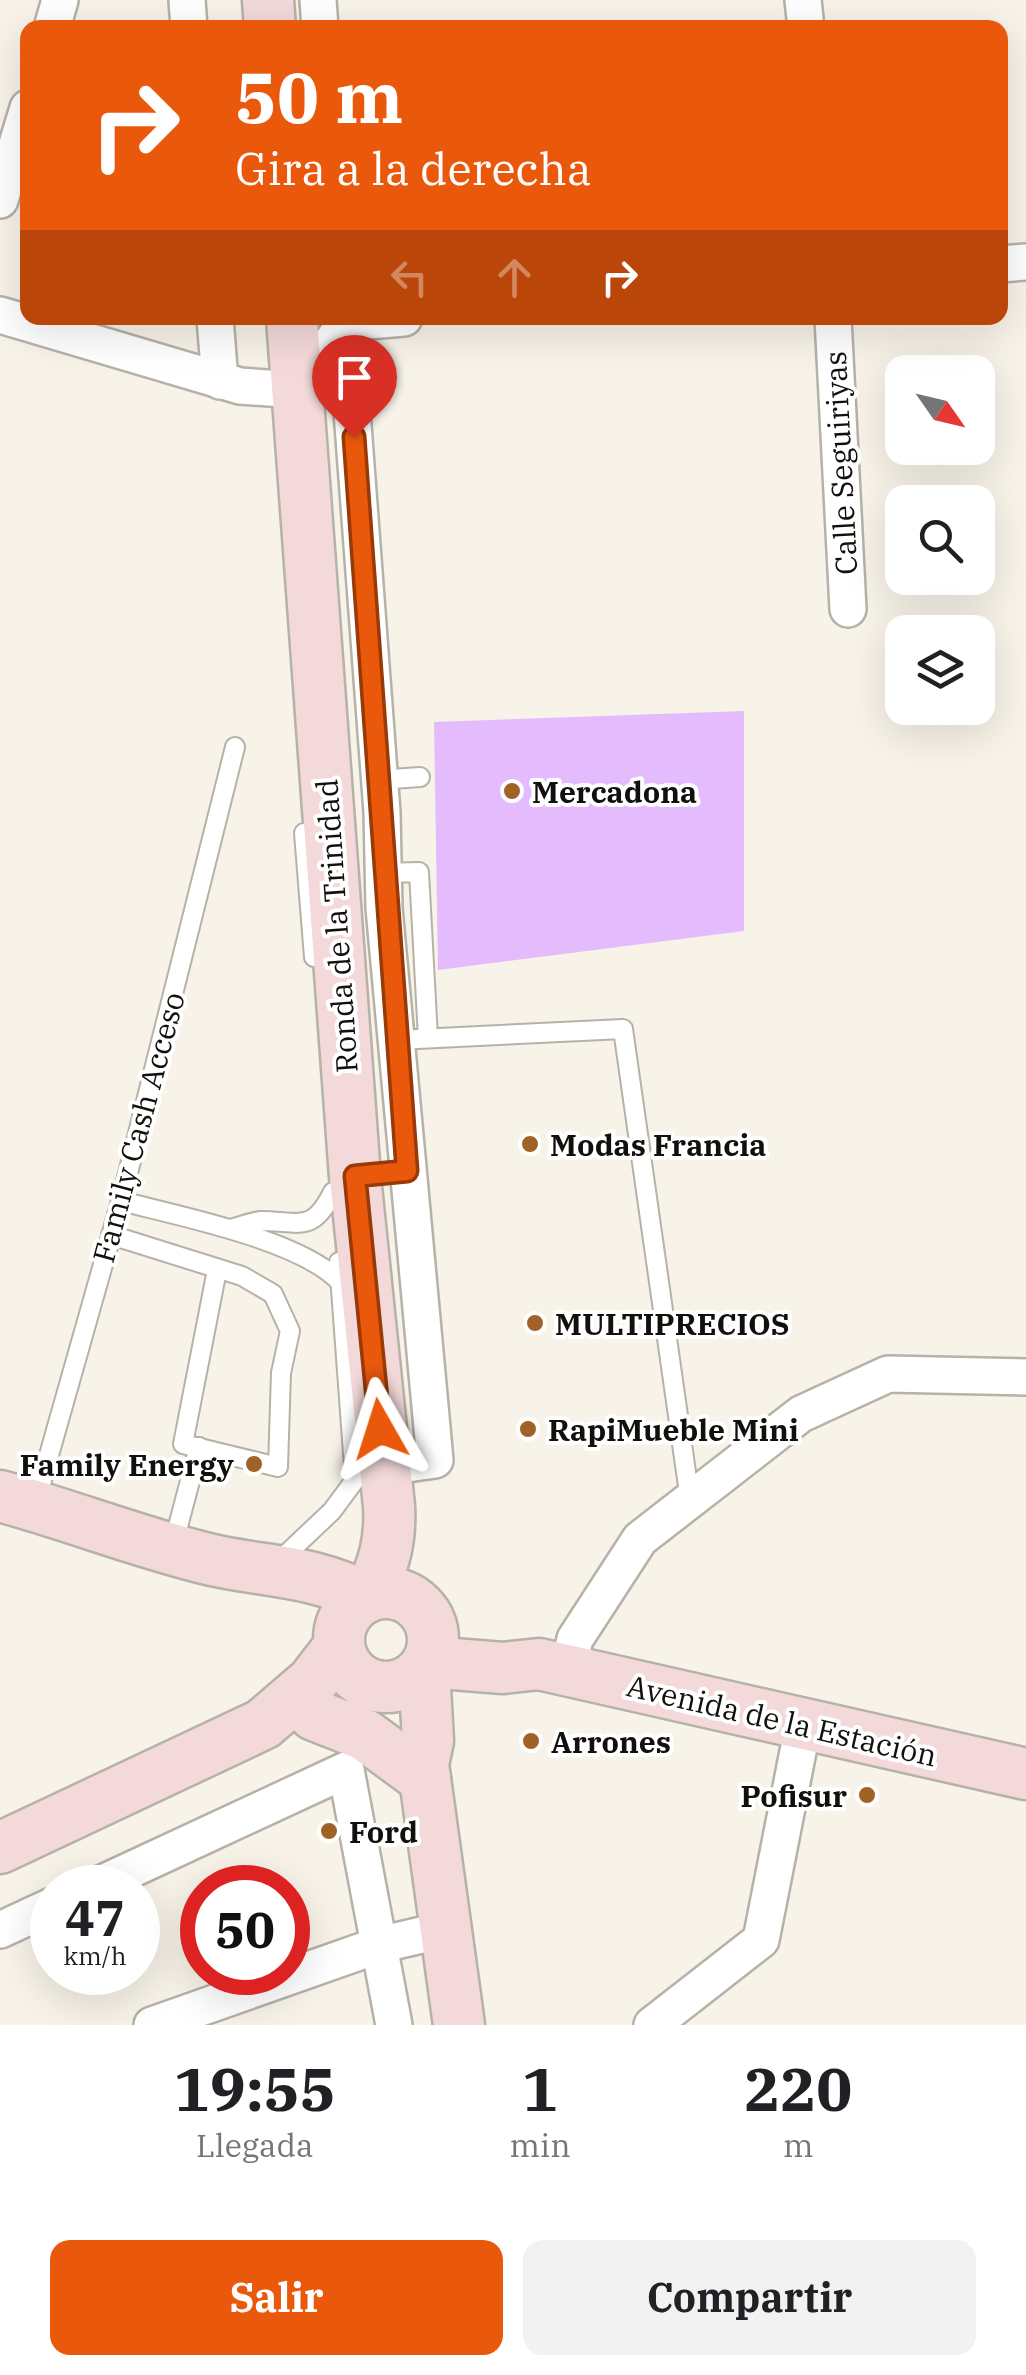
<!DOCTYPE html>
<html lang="es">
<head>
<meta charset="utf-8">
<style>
  :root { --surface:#fff; --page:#f2f2f2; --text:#202124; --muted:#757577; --accent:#ea580c }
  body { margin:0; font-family:"IBM Plex Serif",serif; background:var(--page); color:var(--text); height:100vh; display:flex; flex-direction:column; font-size:38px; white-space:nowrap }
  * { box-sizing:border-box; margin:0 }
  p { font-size:32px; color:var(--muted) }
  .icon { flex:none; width:55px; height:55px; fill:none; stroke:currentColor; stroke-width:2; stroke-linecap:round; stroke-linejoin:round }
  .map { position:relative; height:2025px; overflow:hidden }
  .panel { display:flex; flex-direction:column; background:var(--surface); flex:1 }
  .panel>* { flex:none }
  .guide { position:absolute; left:20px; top:20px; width:988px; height:305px; border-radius:20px; box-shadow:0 10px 40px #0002; background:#ea580c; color:#fff; overflow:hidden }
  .needle { width:65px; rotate:124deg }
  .fabs { position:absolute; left:885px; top:355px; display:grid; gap:20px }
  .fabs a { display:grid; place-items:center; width:110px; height:110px; border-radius:20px; background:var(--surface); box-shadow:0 10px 40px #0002; font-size:50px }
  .speed { position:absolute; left:30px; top:1865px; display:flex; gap:20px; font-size:50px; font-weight:700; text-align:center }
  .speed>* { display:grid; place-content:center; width:130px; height:130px; border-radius:50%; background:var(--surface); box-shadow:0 10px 40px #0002; line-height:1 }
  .speed small { font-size:25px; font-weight:400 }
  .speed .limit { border:15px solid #d22; background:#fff; color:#111 }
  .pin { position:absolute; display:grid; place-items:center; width:85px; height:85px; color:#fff; margin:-102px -42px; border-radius:50% 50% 50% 0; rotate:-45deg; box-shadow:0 0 10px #0007 }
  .pin .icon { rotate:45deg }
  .me { position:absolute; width:110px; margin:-55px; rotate:354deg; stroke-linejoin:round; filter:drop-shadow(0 0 8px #0008) }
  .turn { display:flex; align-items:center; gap:35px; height:210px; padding:0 50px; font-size:45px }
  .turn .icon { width:130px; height:130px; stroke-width:2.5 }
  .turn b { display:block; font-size:70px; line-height:85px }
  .lanes { display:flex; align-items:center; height:95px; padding:0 50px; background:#0003; justify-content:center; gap:50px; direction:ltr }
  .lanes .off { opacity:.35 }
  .eta { display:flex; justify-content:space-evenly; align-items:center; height:170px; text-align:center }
  .eta b { font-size:60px; font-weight:700; line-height:70px }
  .action { display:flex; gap:20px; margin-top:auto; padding:20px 50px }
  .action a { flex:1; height:115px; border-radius:20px; background:var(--accent); color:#fff; font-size:40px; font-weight:700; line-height:115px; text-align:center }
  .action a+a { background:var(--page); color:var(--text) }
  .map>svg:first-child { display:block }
  .building { fill:#e4bcfe }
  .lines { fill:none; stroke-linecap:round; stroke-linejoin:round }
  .lane-casing { stroke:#b6b2a8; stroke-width:22 }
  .street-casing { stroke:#b6b2a8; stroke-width:40 }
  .secondary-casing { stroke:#b6b2a8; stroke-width:55 }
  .lane { stroke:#fff; stroke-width:18 }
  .street { stroke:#fff; stroke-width:35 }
  .secondary { stroke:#f3d9d9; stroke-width:50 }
  .route-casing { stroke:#983908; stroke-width:25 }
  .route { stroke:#ea580c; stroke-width:18 }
  .poi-dot { fill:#a06227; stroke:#fff; stroke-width:4 }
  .labels { text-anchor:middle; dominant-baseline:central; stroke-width:8; stroke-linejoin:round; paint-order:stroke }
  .street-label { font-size:30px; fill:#12100d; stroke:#fff }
  .poi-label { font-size:30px; font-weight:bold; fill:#12100d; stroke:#fff; text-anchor:start }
</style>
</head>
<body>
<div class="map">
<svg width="1026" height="2025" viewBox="0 0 1026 2025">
  <rect width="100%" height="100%" fill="#f7f3e8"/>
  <polygon class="building" points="744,711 744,931 438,970 434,722"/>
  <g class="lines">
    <defs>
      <g id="lane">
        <polyline points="378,780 420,777"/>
        <polyline points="384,873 419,872 428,1038"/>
        <polyline points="314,957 304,833 328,830"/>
        <polyline points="397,1040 623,1029 690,1500"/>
        <path d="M121,1201C178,1216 302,1240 341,1283"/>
        <path d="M230,1229C239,1227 251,1222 261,1221C300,1221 312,1234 333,1192"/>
        <polyline points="111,1235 242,1276 273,1294 290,1331 281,1373 278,1467 183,1444 217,1270"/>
        <polyline points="36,1501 121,1201 235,747"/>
        <polyline points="172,1549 199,1447"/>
        <polyline points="276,1564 332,1511 355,1480 339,1262"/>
      </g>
      <g id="street">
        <polyline points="187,0 189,28"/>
        <polyline points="318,0 320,28"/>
        <polyline points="803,0 806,28"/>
        <polyline points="52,28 60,0"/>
        <polyline points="0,200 28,108"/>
        <polyline points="1000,264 1026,262"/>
        <polyline points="0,315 240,386 298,390 345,323"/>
        <polyline points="215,318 220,381"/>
        <polyline points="345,318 382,812 384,908 435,1460 407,1464"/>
        <polyline points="833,318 848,609"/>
        <polyline points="345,323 404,318"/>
        <polyline points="567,1672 575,1639 640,1539 801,1414 888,1374 1026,1377"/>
        <polyline points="92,1888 346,1770 394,2025"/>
        <polyline points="0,1930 52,1906"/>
        <polyline points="152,2025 379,1945 447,1929"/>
        <polyline points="652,2025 761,1940 803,1726"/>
      </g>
      <g id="secondary">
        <polyline points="268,0 270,28"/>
        <path d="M292,318L355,1177L389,1506C391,1540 384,1565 369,1596"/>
        <path d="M0,1496C70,1515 138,1542 208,1559C262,1572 316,1570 365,1598"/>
        <circle cx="386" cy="1640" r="47"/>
        <polyline points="428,1662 503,1668 539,1664 1026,1774"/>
        <polyline points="424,1669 428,1741 423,1764 459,2025"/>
        <polyline points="314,1715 365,1735 425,1779"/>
        <polyline points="0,1848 263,1724 312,1682 339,1647"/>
      </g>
    </defs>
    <use href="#lane" class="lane-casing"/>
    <use href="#street" class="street-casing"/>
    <use href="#secondary" class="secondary-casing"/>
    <use href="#lane" class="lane"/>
    <use href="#street" class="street"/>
    <use href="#secondary" class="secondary"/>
  </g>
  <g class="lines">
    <defs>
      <polyline id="route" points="354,437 407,1171 355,1176 380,1429"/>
    </defs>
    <use href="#route" class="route-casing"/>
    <use href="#route" class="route"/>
  </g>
  <g class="poi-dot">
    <circle cx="512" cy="791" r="10"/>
    <circle cx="530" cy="1144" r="10"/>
    <circle cx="535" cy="1323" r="10"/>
    <circle cx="528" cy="1429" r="10"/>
    <circle cx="254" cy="1464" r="10"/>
    <circle cx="531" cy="1741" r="10"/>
    <circle cx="867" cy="1795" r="10"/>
    <circle cx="329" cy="1831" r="10"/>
  </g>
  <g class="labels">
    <g class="street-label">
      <text transform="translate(840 463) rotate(-93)">Calle Seguiriyas</text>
      <text transform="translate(336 926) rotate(-94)">Ronda de la Trinidad</text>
      <text transform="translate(138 1127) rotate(-75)">Family Cash Acceso</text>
      <text transform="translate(782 1720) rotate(13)">Avenida de la Estación</text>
    </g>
    <g class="poi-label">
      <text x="532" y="791">Mercadona</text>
      <text x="550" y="1144">Modas Francia</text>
      <text x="555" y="1323">MULTIPRECIOS</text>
      <text x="548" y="1429">RapiMueble Mini</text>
      <text x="234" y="1464" text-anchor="end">Family Energy</text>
      <text x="551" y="1741">Arrones</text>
      <text x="847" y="1795" text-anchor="end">Pofisur</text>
      <text x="349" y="1831">Ford</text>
    </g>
  </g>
</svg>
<div class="fabs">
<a><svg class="needle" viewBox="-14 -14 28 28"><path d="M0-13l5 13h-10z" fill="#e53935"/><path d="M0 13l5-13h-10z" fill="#757577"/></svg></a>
<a><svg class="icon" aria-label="search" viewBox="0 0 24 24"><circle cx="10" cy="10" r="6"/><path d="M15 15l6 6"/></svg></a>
<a><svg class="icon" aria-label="layers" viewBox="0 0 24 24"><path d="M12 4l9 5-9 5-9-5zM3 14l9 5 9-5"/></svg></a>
</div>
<div class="speed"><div>47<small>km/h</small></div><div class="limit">50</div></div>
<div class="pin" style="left:354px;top:437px;background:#d93025"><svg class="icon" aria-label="arrive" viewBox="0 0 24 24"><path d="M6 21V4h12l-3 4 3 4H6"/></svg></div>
<svg class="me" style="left:380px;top:1429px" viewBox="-20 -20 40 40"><path d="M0-17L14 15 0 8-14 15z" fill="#ea580c" stroke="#fff" stroke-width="4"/></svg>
<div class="guide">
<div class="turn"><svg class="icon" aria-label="right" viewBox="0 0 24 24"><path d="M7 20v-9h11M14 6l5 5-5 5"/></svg><div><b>50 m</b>Gira a la derecha</div></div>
<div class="lanes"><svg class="icon off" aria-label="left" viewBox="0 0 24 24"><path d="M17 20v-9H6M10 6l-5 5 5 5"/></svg><svg class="icon off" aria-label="ahead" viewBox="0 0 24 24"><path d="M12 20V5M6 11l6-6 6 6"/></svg><svg class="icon" aria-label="right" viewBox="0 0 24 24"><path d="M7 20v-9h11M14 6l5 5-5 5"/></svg></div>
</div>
</div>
<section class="panel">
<div class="eta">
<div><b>19:55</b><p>Llegada</p></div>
<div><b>1</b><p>min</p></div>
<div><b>220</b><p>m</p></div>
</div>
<div class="action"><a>Salir</a><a>Compartir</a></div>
</section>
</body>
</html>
